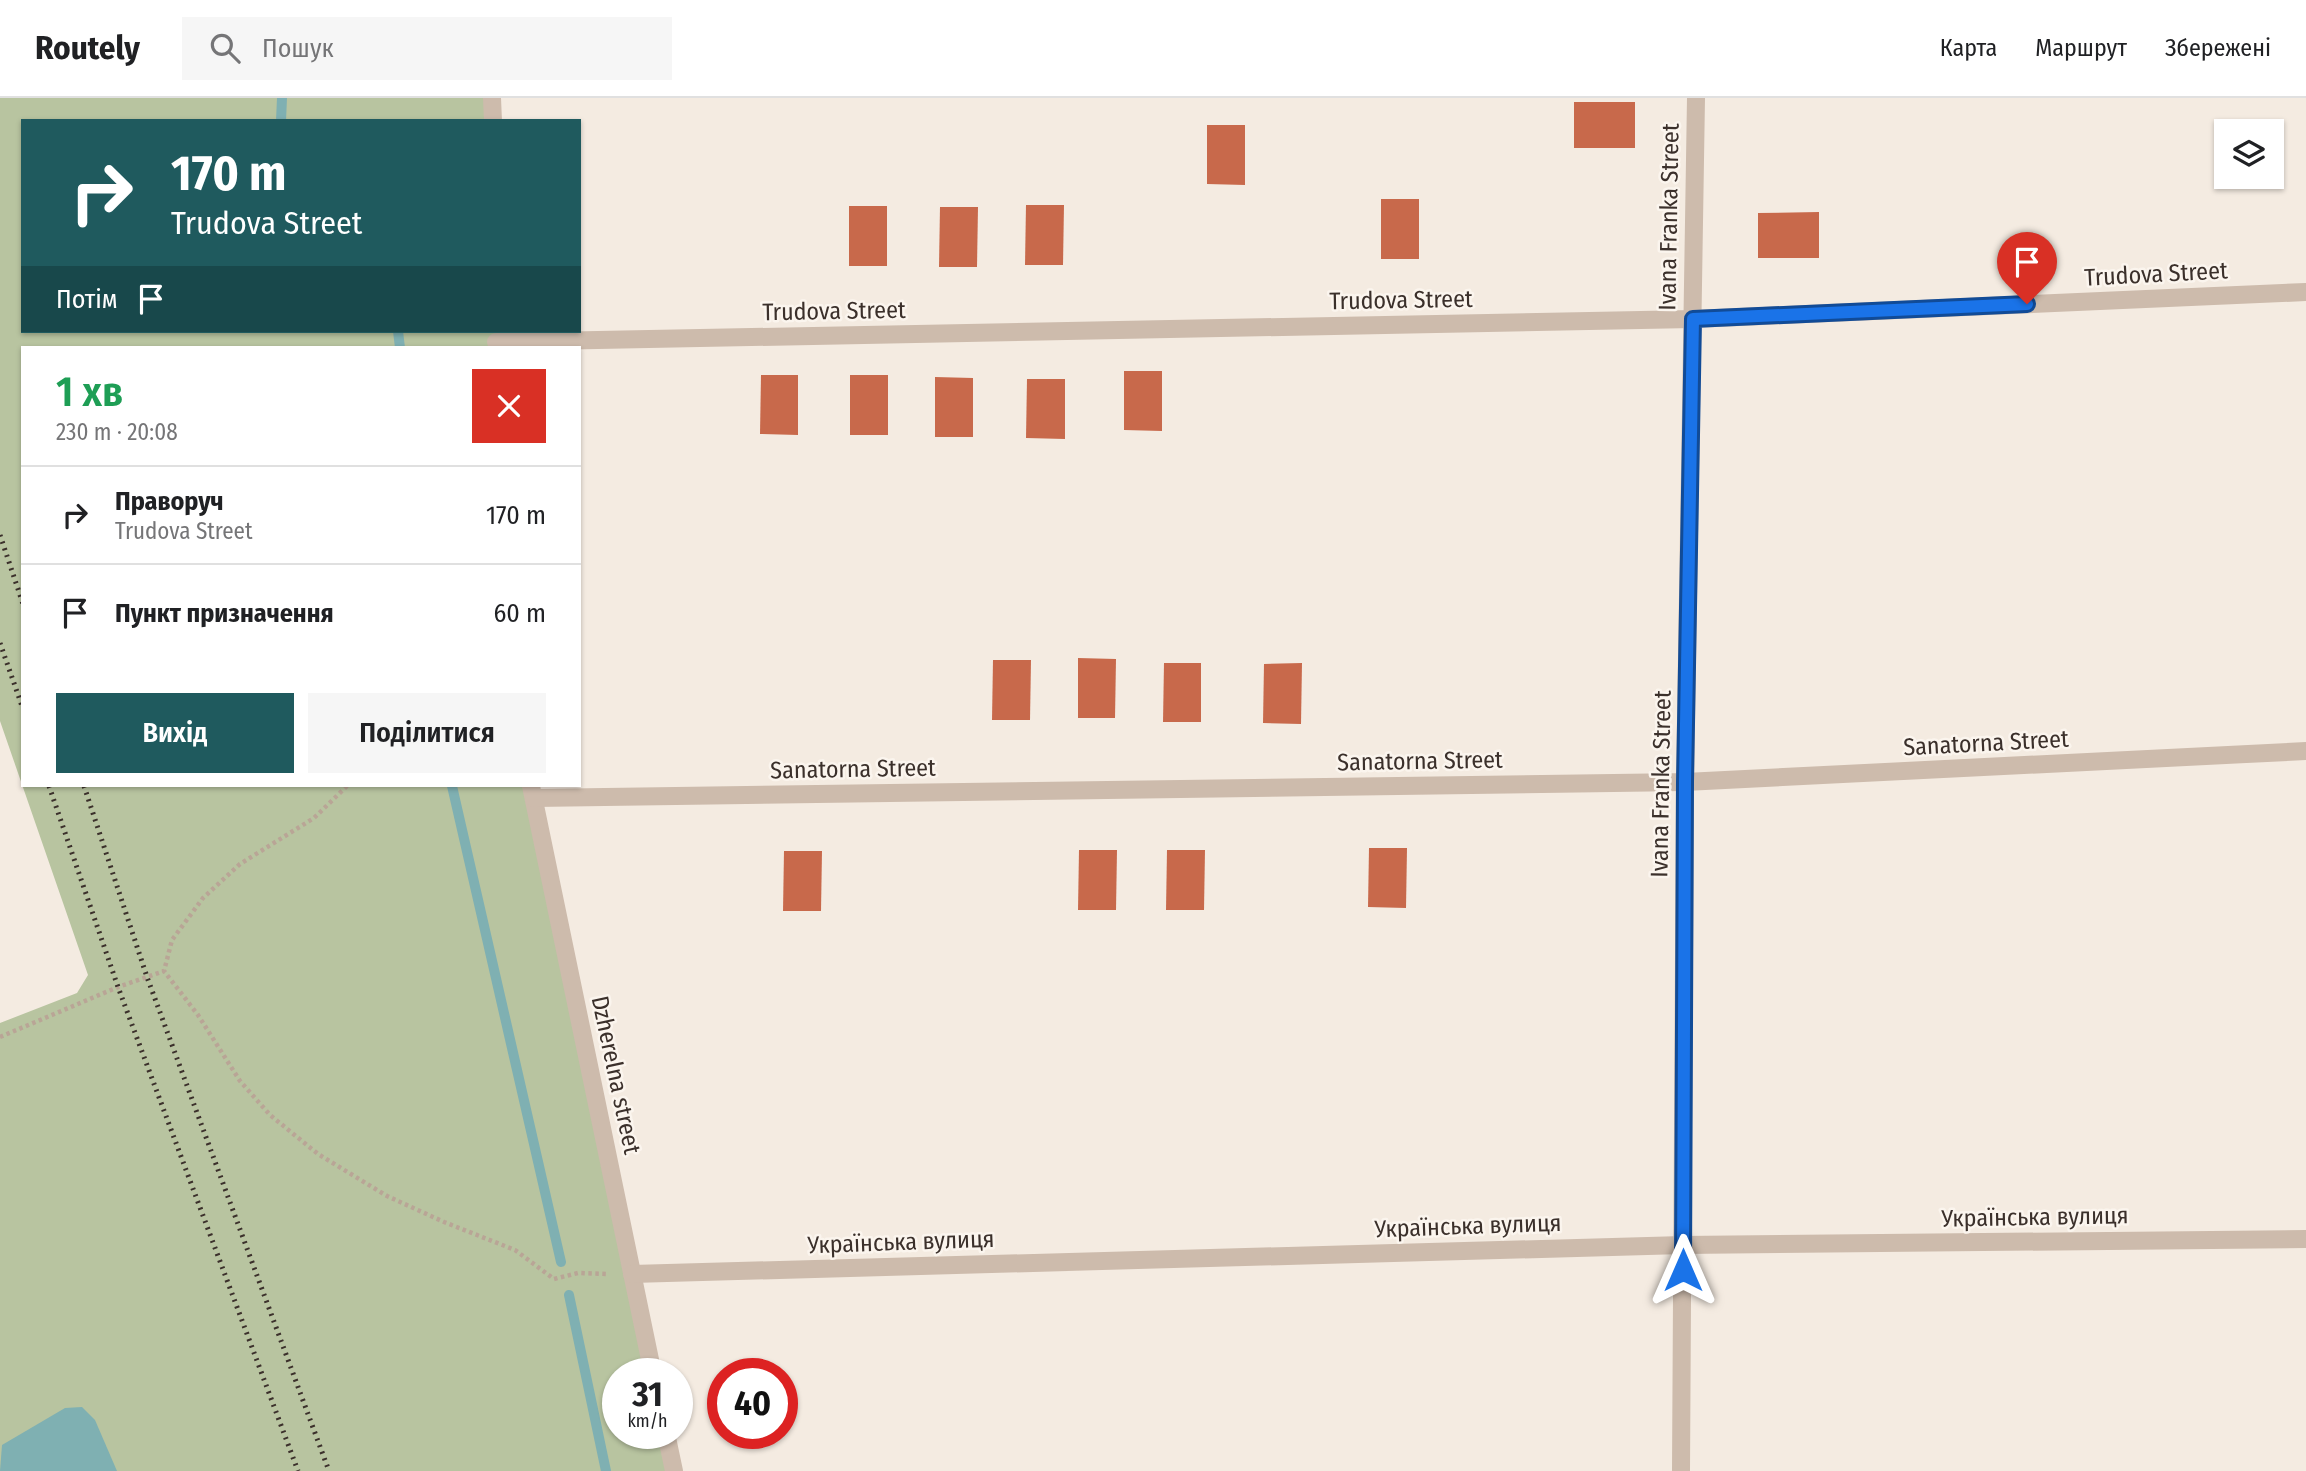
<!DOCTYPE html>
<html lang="uk">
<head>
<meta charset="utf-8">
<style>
  :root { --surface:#fff; --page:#f6f6f6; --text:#202124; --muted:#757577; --line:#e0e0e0; --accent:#1f5a5e }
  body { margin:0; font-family:"Fira Sans Condensed",sans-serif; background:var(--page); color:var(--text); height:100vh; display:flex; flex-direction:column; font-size:26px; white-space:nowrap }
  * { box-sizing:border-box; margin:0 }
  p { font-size:23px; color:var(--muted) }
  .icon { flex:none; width:38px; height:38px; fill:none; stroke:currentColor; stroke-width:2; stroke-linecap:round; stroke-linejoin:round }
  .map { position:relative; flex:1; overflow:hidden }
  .panel { position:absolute; left:21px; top:248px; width:560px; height:441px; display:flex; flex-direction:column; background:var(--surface); border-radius:0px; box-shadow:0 2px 5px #0004 }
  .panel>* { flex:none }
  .guide { position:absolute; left:21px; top:21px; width:560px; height:214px; border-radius:0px; box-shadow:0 2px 5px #0004; background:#1f5a5e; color:#fff; overflow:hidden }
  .buttons { position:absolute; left:2214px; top:21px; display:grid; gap:14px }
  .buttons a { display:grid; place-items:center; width:70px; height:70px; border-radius:0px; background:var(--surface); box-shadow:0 2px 5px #0004; font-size:35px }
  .speed { position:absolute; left:602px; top:1260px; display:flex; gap:14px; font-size:35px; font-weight:700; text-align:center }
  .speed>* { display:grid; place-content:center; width:91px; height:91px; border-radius:50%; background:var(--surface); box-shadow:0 2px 5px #0004; line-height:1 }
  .speed small { font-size:18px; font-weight:400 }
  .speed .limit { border:10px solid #d22; background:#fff; color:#111 }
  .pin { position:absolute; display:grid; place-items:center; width:60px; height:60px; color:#fff; margin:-72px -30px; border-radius:50% 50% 50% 0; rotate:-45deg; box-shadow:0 0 7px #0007 }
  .pin .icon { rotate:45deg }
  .me { position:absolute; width:77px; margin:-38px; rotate:0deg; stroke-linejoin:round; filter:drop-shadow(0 0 5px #0008) }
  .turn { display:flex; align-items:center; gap:24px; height:147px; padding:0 35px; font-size:32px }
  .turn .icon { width:91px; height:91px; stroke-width:2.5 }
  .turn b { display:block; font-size:49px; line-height:60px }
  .then { display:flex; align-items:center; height:66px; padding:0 35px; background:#0003; gap:14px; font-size:26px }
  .round { display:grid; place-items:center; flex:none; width:74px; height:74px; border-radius:0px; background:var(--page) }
  .summary { display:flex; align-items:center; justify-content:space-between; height:119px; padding:0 35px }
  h1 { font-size:42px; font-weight:600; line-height:52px; color:#1e9e55 }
  .button { display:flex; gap:14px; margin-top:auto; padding:14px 35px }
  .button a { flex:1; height:80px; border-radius:0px; background:var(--accent); color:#fff; font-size:28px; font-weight:600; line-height:80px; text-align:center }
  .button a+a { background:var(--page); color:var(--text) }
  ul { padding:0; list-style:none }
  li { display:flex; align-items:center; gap:21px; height:98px; padding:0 35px; border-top:2px solid var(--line) }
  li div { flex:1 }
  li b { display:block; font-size:26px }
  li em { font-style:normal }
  header { display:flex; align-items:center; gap:42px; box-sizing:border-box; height:98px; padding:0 35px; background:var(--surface); border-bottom:2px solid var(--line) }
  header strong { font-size:33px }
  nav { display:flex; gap:38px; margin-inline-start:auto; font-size:24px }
  .search { width:490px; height:63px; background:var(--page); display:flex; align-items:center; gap:18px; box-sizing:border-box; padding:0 24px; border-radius:0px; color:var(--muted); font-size:26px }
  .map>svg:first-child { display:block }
  .green { fill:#b8c4a0 }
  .water { fill:#7fb0b2 }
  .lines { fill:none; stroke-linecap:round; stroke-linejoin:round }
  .stream { stroke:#7fb0b2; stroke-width:10 }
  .building { fill:#c8694b }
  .path { stroke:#b9a596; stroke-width:4.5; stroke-dasharray:3.5 3.5; stroke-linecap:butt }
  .minor { stroke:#cdbbac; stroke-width:18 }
  .rail { stroke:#3b302b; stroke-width:5; stroke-dasharray:2 5; stroke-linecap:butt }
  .route-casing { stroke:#114b97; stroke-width:18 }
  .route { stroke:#1a73e8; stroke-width:12 }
  .labels { text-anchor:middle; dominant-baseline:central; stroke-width:5; stroke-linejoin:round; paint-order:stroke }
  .street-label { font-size:24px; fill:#3b302b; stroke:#fbf5ee }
</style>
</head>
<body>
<header>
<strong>Routely</strong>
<div class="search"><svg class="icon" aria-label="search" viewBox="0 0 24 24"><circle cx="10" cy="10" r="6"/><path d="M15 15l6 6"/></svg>Пошук</div>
<nav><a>Карта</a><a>Маршрут</a><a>Збережені</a></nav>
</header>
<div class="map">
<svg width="2306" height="1373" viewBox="0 0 2306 1373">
  <rect width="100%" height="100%" fill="#f4ebe1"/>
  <polygon class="green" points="0,0 488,0 489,23 23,23 23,233 496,233 496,250 23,250 23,688 531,688 653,1276 618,1276 618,1335 666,1335 674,1373 0,1373 0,925 77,895 88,877 0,623"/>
  <polygon class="water" points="82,1309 95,1322 117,1373 0,1373 2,1347 65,1310"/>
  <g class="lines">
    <g class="stream">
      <polyline points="281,23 282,0"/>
      <polyline points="398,233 400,250"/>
      <polyline points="452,688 561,1164"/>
      <polyline points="569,1197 606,1373"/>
    </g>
  </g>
  <g class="building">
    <rect x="1574" y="4" width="61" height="46"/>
    <polygon points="1207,27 1245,27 1245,87 1207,86"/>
    <rect x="1381" y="101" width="38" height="60"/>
    <polygon points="1026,107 1064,107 1063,167 1025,167"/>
    <rect x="849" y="108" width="38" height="60"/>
    <polygon points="940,109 978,109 977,169 939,169"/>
    <polygon points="1819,114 1819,160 1758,160 1758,115"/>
    <polygon points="1124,273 1162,273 1162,333 1124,332"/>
    <polygon points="761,277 798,277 798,337 760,336"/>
    <rect x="850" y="277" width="38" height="60"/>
    <polygon points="935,279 973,280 973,339 935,339"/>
    <polygon points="1027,281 1065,281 1065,341 1026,340"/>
    <polygon points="1078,560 1116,561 1115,620 1078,620"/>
    <polygon points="993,562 1031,562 1030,622 992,622"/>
    <polygon points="1164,565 1201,565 1201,624 1163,624"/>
    <polygon points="1302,565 1301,626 1263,625 1264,566"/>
    <polygon points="1369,750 1407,750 1406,810 1368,809"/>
    <polygon points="1079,752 1117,752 1116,812 1078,812"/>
    <polygon points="1167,752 1205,752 1204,812 1166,812"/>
    <polygon points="784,753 822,753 821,813 783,813"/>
  </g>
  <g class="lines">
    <g class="path">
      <polyline points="347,688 314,720 240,766 203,800 172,842 164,873 198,917 240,983 270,1017 318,1056 387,1098 444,1124 515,1152 554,1181 578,1175 606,1176"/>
      <polyline points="0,939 118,889 164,873"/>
    </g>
    <g class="minor">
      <polyline points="492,0 493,23"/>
      <polyline points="496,244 1693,221 2306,194"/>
      <polyline points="531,688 653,1276"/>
      <polyline points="534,700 1685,684 2306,653"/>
      <polyline points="632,1176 1683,1147 2306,1141"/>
      <polyline points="666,1335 674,1373"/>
      <polyline points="1681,1373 1685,684 1696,0"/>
    </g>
    <g class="rail">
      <polyline points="0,437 23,506"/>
      <polyline points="0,545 23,611"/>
      <polyline points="49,688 118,889 298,1373"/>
      <polyline points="84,688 147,879 329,1373"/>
    </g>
  </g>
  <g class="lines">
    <defs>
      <polyline id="route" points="1683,1172 1685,684 1693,221 2027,206"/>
    </defs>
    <use href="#route" class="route-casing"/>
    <use href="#route" class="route"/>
  </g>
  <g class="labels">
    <g class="street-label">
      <text transform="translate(1669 119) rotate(-89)">Ivana Franka Street</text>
      <text transform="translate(2156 176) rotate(-3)">Trudova Street</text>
      <text transform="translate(1401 202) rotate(-1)">Trudova Street</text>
      <text transform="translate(834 213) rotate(-1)">Trudova Street</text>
      <text transform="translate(1986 645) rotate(-3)">Sanatorna Street</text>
      <text transform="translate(1420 663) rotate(-1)">Sanatorna Street</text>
      <text transform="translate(853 671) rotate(-1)">Sanatorna Street</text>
      <text transform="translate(1661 686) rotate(-89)">Ivana Franka Street</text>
      <text transform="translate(616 977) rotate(78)">Dzherelna street</text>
      <text transform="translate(2035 1119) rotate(-1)">Українська вулиця</text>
      <text transform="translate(1468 1128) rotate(-2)">Українська вулиця</text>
      <text transform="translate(901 1144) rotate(-2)">Українська вулиця</text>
    </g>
  </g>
</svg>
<div class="buttons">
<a><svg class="icon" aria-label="layers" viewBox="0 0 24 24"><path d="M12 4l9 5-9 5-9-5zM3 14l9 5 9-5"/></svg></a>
</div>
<div class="speed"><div>31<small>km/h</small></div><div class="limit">40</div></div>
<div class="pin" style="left:2027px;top:206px;background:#d93025"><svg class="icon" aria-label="arrive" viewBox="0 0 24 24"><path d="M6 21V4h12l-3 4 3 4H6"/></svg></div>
<svg class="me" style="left:1683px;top:1172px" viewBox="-20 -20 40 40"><path d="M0-17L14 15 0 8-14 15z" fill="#1a73e8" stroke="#fff" stroke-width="4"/></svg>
<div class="guide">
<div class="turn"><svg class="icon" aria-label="right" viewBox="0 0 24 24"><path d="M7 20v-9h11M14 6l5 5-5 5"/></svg><div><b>170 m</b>Trudova Street</div></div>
<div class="then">Потім<svg class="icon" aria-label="arrive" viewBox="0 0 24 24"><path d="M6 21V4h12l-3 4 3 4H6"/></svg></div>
</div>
<section class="panel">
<div class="summary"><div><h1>1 хв</h1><p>230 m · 20:08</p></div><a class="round" style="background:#d93025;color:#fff"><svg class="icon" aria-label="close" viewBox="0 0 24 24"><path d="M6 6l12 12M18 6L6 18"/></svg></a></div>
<ul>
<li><svg class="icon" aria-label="right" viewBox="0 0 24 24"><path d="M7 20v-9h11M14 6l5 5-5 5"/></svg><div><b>Праворуч</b><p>Trudova Street</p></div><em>170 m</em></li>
<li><svg class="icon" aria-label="arrive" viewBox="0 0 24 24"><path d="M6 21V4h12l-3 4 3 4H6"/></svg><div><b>Пункт призначення</b></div><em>60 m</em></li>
</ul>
<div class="button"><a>Вихід</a><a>Поділитися</a></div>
</section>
</div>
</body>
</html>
